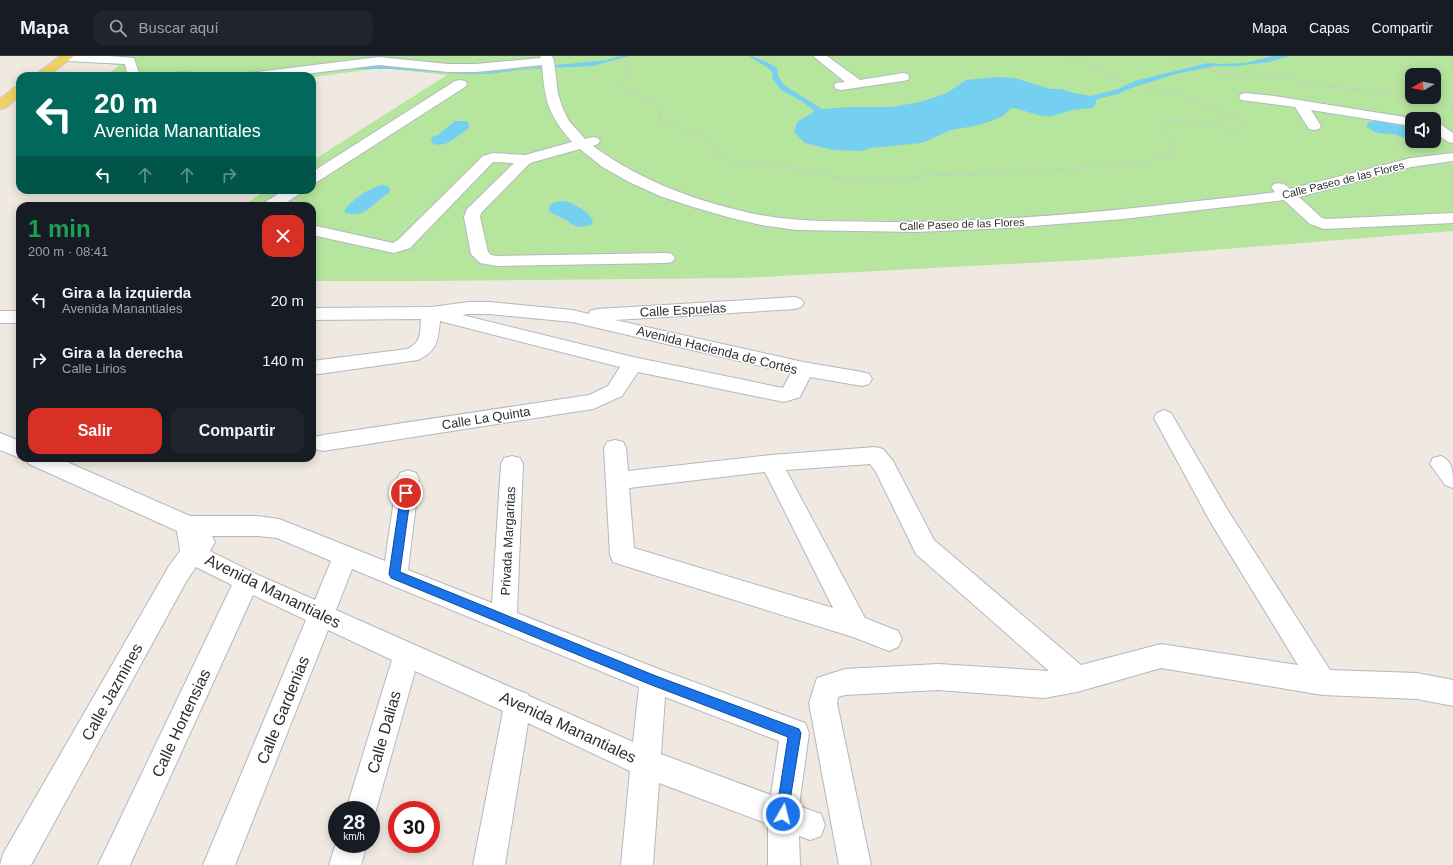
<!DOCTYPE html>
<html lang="es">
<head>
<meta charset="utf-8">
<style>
  :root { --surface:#171b24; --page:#20242c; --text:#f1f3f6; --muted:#9ea1a6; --line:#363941; --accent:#d93025 }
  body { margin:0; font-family:Helvetica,sans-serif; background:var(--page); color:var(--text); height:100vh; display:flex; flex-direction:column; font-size:15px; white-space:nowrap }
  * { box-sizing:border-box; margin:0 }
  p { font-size:13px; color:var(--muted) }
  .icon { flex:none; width:22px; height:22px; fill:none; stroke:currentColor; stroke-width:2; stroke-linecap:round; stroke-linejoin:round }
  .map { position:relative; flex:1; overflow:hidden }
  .details { position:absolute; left:16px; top:146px; width:300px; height:260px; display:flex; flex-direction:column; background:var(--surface); border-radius:12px; box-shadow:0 2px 10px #0003 }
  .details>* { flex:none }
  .hud { position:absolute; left:16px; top:16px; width:300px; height:122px; border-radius:12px; box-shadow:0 2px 10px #0003; background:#00695c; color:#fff; overflow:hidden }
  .needle { width:26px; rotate:261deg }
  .tools { position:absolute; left:1405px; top:12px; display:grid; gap:8px }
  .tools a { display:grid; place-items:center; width:36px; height:36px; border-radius:8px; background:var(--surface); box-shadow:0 2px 10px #0003; font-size:20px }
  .speed { position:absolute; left:328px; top:745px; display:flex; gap:8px; font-size:20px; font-weight:700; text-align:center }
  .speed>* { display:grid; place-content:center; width:52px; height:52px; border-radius:50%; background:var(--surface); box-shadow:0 2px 10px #0003; line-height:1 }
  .speed small { font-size:10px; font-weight:400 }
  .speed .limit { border:6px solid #d22; background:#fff; color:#111 }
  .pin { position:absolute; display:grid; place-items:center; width:34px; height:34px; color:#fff; margin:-17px; border:2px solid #fff; border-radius:50%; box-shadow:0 1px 4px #0007 }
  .me { position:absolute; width:44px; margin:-22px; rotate:8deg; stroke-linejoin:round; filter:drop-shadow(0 0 3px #0008) }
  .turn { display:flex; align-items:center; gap:14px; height:84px; padding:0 12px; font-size:18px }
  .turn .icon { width:52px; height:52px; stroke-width:2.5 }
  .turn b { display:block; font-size:28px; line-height:34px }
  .lanes { display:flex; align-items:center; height:38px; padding:0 12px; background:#0003; justify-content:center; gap:20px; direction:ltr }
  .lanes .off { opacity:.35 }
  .round { display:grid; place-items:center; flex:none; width:42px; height:42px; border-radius:12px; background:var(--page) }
  .summary { display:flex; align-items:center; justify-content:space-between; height:68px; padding:0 12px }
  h1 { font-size:24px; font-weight:600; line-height:30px; color:#1e9e55 }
  .button { display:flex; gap:8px; margin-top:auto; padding:8px 12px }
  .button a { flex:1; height:46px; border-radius:12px; background:var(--accent); color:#fff; font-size:16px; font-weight:600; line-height:46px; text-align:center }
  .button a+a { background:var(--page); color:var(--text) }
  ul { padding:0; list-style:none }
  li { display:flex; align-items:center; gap:12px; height:60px; padding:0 12px }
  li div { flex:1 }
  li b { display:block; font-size:15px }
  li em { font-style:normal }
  header { display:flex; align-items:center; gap:24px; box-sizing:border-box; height:56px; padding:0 20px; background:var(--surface); border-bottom:1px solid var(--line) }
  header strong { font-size:19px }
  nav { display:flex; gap:22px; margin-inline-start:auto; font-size:14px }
  .search { width:280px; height:36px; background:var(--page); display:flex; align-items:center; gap:10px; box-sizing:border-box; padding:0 14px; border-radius:12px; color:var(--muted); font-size:15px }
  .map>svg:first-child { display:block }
  .green { fill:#b6e59e; fill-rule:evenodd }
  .water { fill:#75cff0 }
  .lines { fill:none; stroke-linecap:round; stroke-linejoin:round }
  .minor-casing { stroke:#b4b7c1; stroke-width:2 }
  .major-casing { stroke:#c9c9c9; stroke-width:2 }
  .path { stroke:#c9c9c9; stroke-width:1.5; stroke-dasharray:2 1.5; stroke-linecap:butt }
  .minor { fill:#fff; fill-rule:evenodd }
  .major { fill:#f2d163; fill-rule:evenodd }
  .route { fill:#1a73e8; stroke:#114b97 }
  .labels { text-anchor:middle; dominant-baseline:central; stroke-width:3; stroke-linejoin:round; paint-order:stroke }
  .far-street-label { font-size:11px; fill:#2e2e2e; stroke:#fff }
  .street-label { font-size:13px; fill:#2e2e2e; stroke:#fff }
  .near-street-label { font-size:16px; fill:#2e2e2e; stroke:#fff }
</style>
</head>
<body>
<header>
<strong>Mapa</strong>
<div class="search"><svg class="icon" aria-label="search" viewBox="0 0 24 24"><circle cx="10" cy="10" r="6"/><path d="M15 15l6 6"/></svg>Buscar aquí</div>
<nav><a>Mapa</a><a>Capas</a><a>Compartir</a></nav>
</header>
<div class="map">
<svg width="1453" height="809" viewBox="0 0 1453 809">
  <rect width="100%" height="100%" fill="#efe9e1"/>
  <path class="green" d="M85,0H1453V175L1087,204L741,222L419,225H312V150H242L267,134H312V105L447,19L382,12L312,21L107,20L119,9L79,5ZM1412,19H1434V41H1412ZM1412,63H1434V85H1412Z"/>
  <g class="water">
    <polygon points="619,0 629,0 593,10 527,13 489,18 463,18 392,13 354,13 353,10 378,8 478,17 607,4"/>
    <path d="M749,0C755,0 771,8 777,12L778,20L784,29L822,53L850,51H892L920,46L947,37L966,24L995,21L1014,22L1051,33H1061L1074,37L1091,40L1118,33L1135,25L1208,7L1221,8L1245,7L1273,0H1289L1269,6L1237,10H1214L1176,18L1131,32L1118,38L1097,43L1094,51C1086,54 1078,52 1069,55C1061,57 1054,61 1045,60C1033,59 1024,53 1011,52L1003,60L991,65L975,70L951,74L922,87L871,92L862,95L833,94L805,87L794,76L797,66L815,55L800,44L781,34L772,22L773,17C766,8 757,7 749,0Z"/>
    <path d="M455,65H467L469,68V72C457,79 449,92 433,88L431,85L432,81L438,79Z"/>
    <path d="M1377,65L1412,72V85H1432C1419,93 1412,86 1400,80C1389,75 1381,82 1367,71V68L1369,66Z"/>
    <path d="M381,129L388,130L390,134L389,137C372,146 367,164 344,156C348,146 371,131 381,129Z"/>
    <path d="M562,145C571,145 590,156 593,165L591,169C577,172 577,172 566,164C561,161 554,159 549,155C549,146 555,146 562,145Z"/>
  </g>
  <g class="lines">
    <defs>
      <g id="minor">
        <polygon points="61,0 110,0 134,2 140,20 128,20 125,8 67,5 63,4"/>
        <path d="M540,0H552L554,5L558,38L563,53L569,65L585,83L593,81L598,82L600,85L598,88L593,90C642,126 701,147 760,159C803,167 847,165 890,166C993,166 1096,157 1198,145C1224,142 1250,140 1275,136L1271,131L1274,128C1281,126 1285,128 1290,133L1411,102L1453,97V105L1411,111L1299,141L1322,162L1326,163L1453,157V167L1324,173L1310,168L1284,144L1123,163L1007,172L916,176L797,174L761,169L731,162L693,151L660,140L629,126L601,110L580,93L530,107L481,157L480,161L488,196L491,199L497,200L666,197L672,198L675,202L672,206L666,207L497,210L480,207L471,198L464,161L467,153L514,107L493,106L410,192L394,197L312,179V169L393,187L398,184L483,100L493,97L525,99L572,86C548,58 545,46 542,9L476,16H448L379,9L288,20H251L252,17L257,16L379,1L448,8H476L541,2Z"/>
        <polygon points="813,0 827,0 860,24 903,17 908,18 909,21 908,24 903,25 841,34 836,33 834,30 836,27 845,26"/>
        <polygon points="181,16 189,17 190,20 175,20 176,17"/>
        <polygon points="460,24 465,25 467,28 465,31 317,126 312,128 312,116 455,25"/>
        <polygon points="1246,37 1274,40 1417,63 1412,63 1412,70 1311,54 1321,70 1319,73 1314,74 1309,73 1295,51 1241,44 1239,41 1241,38"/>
        <polygon points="1434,66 1439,67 1453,77 1453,87 1448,86 1434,76"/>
        <polygon points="284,134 303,134 301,137 281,150 262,150 264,147"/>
        <path d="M795,241L801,243L804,247L801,251L795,253L615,264L803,306L862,316L869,318L872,323L869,328L862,330L810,321L800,341L784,346L638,316L622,340L593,353L323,395L315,393L312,387L315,381L323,379L589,339L608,330L620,311L440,265C438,285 437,295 418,304L312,319V305L407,293C422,286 420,277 421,263L312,264V252L431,251L469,246H489L572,254L589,258L590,255L597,253ZM469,258H489L572,266L791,317L783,332L633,301L462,259Z"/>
        <rect x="0" y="255" width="20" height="12"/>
        <path d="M1164,354L1171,357L1227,453L1330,614L1417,617L1453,624V650L1417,643L1323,639L1161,612L1077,636L1044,642L938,634L845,639L838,641L837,647L871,809H839L809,647L817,622L845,613L938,608L1049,615L916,498L876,416L870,408L786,414L865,562L898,575L902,583L898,591L889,595L853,581L622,509L613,506L610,499L604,392L607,386L615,384L623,386L626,392L628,415L771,399L875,391L883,393L893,405L934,484L1081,609L1161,588L1298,609L1211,467L1154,362L1157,357ZM765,416L833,552L634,492L629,432Z"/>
        <polygon points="0,377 20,385 20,402 0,394"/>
        <path d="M512,400L520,402L523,408L517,557L656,612L805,667L809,677L799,750L821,758L825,769L821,780L810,784L799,780L800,809H768V768L659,727L653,809H621L630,715L528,667L505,809H473L503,655L415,615L376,754L372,765L371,754H346L392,604L328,574L235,809H203L306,564L253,539L130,809H98L232,529L196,511L187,524L31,809H0L3,798L169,510L180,495L177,475L29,408L26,402H58L190,460H257L279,463L385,505L397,423L400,417L408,414L416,417L419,423L408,514L492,547L501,408L504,402ZM212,480H257L277,482L331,505L315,544L256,518L210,495L215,486ZM352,513L639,631L633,686L529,640L528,638L517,634L336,554ZM665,641L779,685L771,739L661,698Z"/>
        <path d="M1441,400C1453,405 1453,417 1453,432L1445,429L1430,408L1433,402Z"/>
        <polygon points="337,784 337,788 367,788 361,809 329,809"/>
      </g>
      <g id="major">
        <polygon points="60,0 74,0 48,20 34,20"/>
        <polygon points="20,30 20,40 5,52 0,53 0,43 15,31"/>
      </g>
    </defs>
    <use href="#minor" class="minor-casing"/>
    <use href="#major" class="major-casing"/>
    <g class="path">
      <path d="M620,0L627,10L626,18L621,29C629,39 642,39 653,43L659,54L660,62L665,68L705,81L718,98L730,105L770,107L820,119L848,122H905L933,119H969L1110,110L1142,106L1174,98C1173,87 1163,79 1163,67C1194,57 1216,79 1245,71L1239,64L1179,38L1146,32"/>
      <polyline points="1065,0 1083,6 1121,25"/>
      <polyline points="1167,0 1188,3 1201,8"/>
      <polyline points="1207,12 1219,17 1290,23 1321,30 1368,34 1444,49 1453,49"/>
    </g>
    <use href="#minor" class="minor"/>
    <use href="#major" class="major"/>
  </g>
  <polygon class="route" points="406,433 409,434 411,437 400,516 656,620 799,673 801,677 787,763 783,765 778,763 776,758 788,681 649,628 391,522 389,518 401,437 403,434"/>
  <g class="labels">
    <g class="far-street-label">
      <text transform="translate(1343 124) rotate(-14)">Calle Paseo de las Flores</text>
      <text transform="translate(962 168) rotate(-2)">Calle Paseo de las Flores</text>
    </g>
    <g class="street-label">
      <text transform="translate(683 254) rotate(-3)">Calle Espuelas</text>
      <text transform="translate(717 294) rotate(14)">Avenida Hacienda de Cortés</text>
      <text transform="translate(486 362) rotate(-9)">Calle La Quinta</text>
      <text transform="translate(508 485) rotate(-87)">Privada Margaritas</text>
    </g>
    <g class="near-street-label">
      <text transform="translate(273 535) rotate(26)">Avenida Manantiales</text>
      <text transform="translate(112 636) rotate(-61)">Calle Jazmines</text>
      <text transform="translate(283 654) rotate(-68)">Calle Gardenias</text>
      <text transform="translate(181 667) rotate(-65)">Calle Hortensias</text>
      <text transform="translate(568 671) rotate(25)">Avenida Manantiales</text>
      <text transform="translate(384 676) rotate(-74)">Calle Dalias</text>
    </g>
  </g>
</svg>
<div class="tools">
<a><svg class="needle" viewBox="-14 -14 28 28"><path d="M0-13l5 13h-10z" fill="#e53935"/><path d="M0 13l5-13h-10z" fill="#9ea1a6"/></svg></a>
<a><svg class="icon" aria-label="sound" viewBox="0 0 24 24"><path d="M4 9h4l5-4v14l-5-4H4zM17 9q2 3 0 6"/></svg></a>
</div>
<div class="speed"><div>28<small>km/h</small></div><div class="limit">30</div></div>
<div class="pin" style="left:406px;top:437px;background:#d93025"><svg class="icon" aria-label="arrive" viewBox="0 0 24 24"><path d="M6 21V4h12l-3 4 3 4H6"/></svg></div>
<svg class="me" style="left:783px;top:758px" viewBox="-20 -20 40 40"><circle r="17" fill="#1a73e8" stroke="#fff" stroke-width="3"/><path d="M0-11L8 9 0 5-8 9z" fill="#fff"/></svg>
<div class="hud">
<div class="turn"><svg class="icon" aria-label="left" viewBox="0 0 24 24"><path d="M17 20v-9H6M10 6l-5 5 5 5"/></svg><div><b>20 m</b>Avenida Manantiales</div></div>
<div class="lanes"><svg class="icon" aria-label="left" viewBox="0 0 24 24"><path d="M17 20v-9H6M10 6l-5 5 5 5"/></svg><svg class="icon off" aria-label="ahead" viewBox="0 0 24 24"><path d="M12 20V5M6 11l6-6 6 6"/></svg><svg class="icon off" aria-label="ahead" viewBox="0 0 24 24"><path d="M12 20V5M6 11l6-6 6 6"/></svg><svg class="icon off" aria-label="right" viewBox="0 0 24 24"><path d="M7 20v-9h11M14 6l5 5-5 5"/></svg></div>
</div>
<section class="details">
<div class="summary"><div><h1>1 min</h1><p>200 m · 08:41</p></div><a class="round" style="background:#d93025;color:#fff"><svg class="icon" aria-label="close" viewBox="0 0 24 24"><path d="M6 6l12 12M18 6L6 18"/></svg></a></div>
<ul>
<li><svg class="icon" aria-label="left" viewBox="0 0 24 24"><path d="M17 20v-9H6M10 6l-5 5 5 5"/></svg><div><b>Gira a la izquierda</b><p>Avenida Manantiales</p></div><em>20 m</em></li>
<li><svg class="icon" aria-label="right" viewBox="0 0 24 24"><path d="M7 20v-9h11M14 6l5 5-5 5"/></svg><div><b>Gira a la derecha</b><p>Calle Lirios</p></div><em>140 m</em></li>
</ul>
<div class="button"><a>Salir</a><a>Compartir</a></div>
</section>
</div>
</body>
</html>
